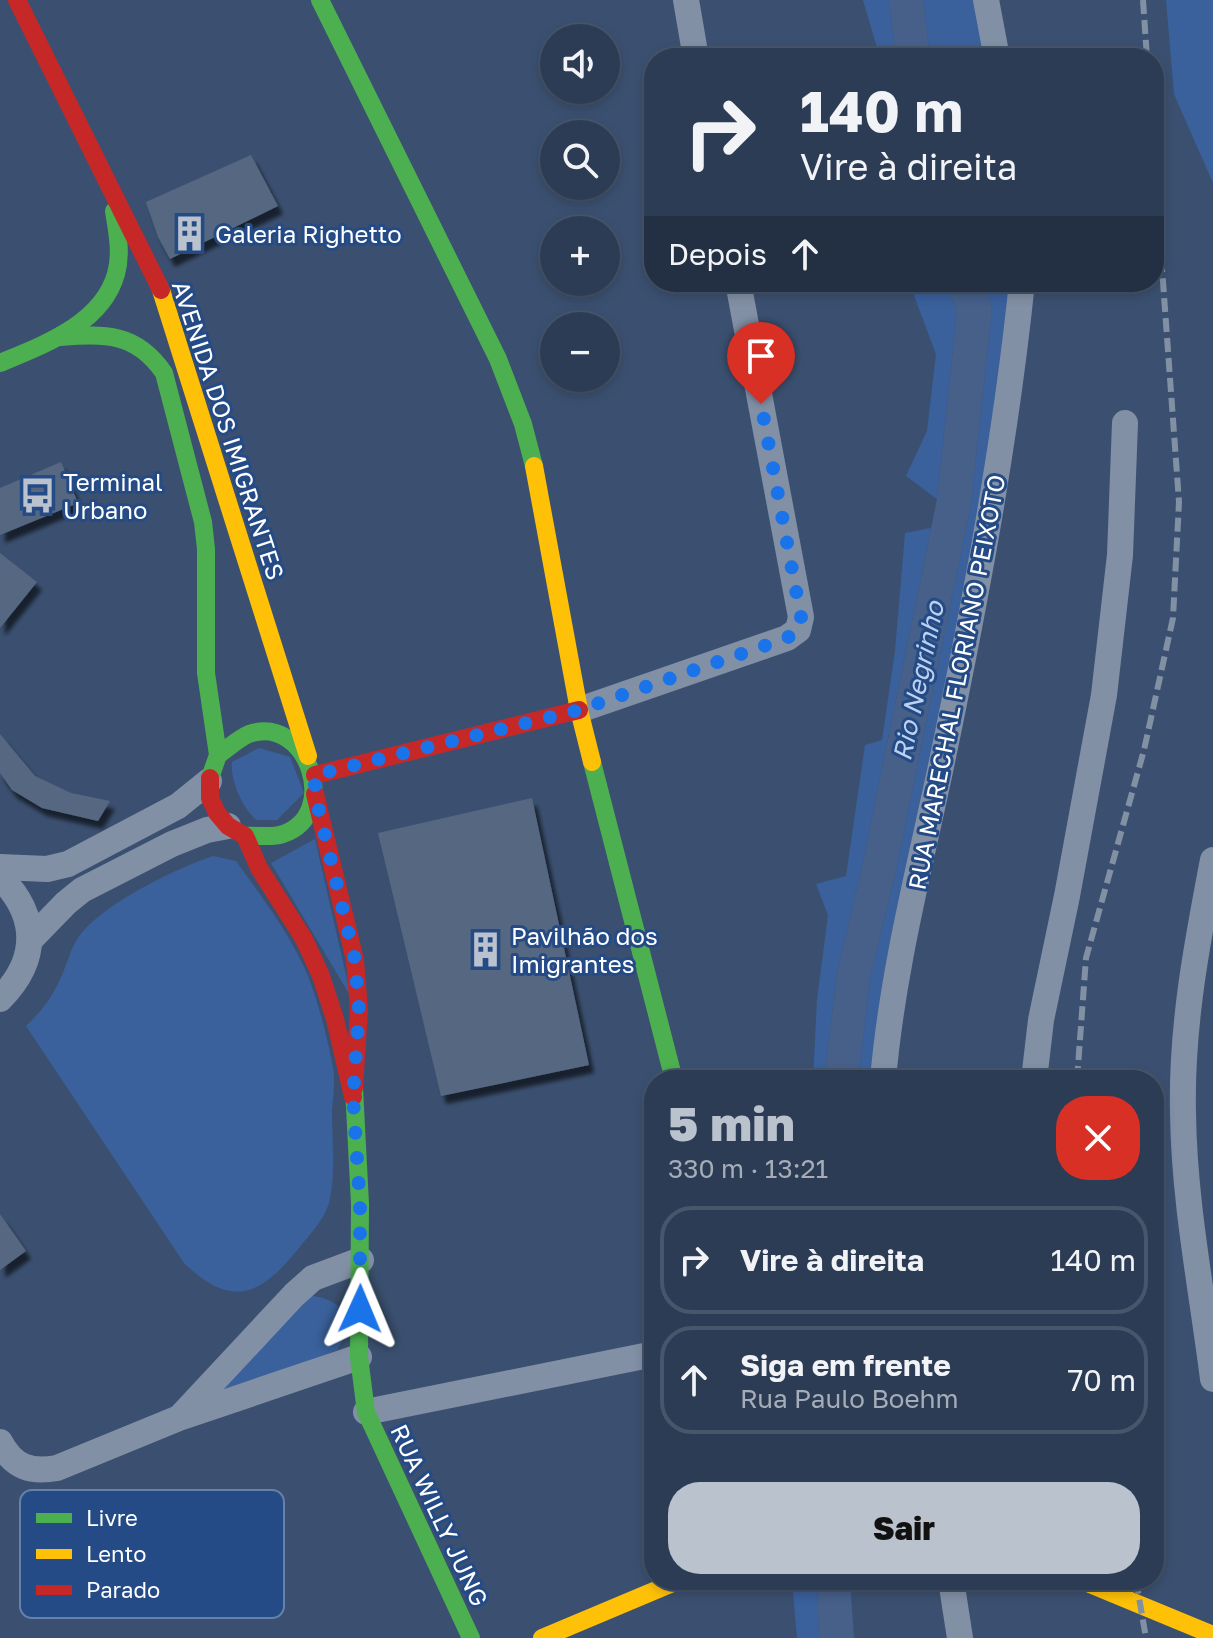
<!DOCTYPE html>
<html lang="pt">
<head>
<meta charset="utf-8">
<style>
  :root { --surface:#2c3c54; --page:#34435a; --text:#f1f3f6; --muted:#a6adb8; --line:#48566b; --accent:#bac2cd }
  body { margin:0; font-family:"Golos Text",sans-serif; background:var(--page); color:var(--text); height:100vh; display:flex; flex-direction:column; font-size:30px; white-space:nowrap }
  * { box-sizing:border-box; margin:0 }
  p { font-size:26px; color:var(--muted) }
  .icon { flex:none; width:44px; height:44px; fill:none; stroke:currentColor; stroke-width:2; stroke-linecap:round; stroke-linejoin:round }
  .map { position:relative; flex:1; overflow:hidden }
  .details { position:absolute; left:644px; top:1070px; width:520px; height:520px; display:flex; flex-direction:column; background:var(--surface); border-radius:32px; box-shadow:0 4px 12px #0003,0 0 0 2px var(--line) }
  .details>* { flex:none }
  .banner { position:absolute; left:644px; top:48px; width:520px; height:244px; border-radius:32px; box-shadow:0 4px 12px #0003,0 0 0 2px var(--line); background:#2c3c54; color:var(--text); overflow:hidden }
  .buttons { position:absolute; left:540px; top:24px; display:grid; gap:16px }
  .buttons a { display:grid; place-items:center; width:80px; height:80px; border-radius:50%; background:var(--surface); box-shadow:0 4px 12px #0003,0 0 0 2px var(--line); font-size:40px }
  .pin { position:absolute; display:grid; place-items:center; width:68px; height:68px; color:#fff; margin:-82px -34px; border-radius:50% 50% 50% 0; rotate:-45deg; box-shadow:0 0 8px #0007 }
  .pin .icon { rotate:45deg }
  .me { position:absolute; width:88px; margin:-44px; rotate:1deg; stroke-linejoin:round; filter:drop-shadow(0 0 6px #0008) }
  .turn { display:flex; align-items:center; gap:28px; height:168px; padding:0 24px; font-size:36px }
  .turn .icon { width:104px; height:104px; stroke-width:2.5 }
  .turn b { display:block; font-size:56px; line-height:68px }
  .then { display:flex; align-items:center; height:76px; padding:0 24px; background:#0003; gap:16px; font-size:30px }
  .round { display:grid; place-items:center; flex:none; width:84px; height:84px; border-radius:32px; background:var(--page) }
  .summary { display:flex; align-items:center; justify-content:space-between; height:136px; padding:0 24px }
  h1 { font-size:48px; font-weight:800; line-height:60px; color:var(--accent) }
  .primary-button { display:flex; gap:16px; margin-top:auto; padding:16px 24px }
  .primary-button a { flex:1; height:92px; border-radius:32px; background:var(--accent); color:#111; font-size:32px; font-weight:800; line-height:92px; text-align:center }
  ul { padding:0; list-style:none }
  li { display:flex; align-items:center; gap:24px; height:108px; margin:0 16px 12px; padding:0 8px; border:4px solid var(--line); border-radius:32px }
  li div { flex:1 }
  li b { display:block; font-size:30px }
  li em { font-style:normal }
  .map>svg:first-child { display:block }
  .green { fill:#3a619c }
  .water { fill:#46608a }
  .building { fill:#566781; filter:url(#shadow) }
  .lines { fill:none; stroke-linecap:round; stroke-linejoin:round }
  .street { stroke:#8290a6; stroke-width:26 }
  .fast { stroke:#4caf50; stroke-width:18 }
  .slow { stroke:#ffc107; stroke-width:18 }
  .jam { stroke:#c62828; stroke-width:18 }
  .rail { stroke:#8290a4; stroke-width:6; stroke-dasharray:14 6; stroke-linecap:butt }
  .route { stroke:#1a73e8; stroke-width:14; stroke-dasharray:0 25.2 }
  .labels { text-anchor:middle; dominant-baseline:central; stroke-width:6; stroke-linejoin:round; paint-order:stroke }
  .poi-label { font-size:24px; fill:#fff; stroke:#254b86; text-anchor:start }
  .street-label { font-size:24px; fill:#fff; stroke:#254b86 }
  .water-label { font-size:26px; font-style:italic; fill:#bcd1f0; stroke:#254b86 }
  .key { fill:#254b86; stroke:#6681aa; stroke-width:2 }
  .key-label { font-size:22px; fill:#fff }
</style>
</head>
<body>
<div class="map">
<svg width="1213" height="1638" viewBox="0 0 1213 1638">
  <defs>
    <filter id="shadow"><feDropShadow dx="5" dy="8" stdDeviation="2" flood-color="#0009"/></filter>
  </defs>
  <rect width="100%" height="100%" fill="#3b5070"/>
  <g class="green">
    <polygon points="863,0 889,0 896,58 880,58"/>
    <polygon points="923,0 986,0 997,58 930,58"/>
    <polygon points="1166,0 1213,0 1213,183 1174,94"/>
    <polygon points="909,282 945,282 957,312 937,499 906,476 927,431 936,354"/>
    <polygon points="984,282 1022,282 883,1080 858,1080 870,979 895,874 971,504 992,307"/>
    <polygon points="931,528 862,867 837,973 824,1080 813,1080 817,1000 828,915 816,884 846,876 865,745 882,740 895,651 905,533"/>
    <path d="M259,748L290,757L304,793L277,820H256C242,807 230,780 232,762Z"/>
    <polygon points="315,839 351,997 271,863"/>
    <path d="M213,856L236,861C261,896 287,930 305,969C316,993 327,1036 332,1063C336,1078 333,1096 332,1111C332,1140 336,1174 329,1203C324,1220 310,1234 299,1248C261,1295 233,1310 184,1263L26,1026C44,1009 55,993 64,970C68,961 71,949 76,941C97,906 175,869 213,856Z"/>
    <path d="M312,1296C345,1300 356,1322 337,1350L211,1399L298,1302Z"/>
    <polygon points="792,1580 817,1580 819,1638 797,1638"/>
  </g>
  <g class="water">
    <polygon points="889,0 923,0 930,58 896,58"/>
    <polygon points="945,282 984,282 992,307 971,504 895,874 870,979 858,1080 824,1080 837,973 862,867 937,499 957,312"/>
    <polygon points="817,1580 850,1580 854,1638 819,1638"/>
  </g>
  <g class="building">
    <polygon points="251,155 278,206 170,259 158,237 146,202"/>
    <polygon points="61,462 78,503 0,535 0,488"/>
    <polygon points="0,553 37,582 0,628"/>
    <polygon points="0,734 35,776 71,793 110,801 98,821 42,808 12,790 0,773"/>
    <polygon points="532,798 589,1065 441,1096 378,833"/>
    <polygon points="0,1214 26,1251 0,1270"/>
  </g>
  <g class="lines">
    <g class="street">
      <polyline points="686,0 696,58"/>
      <polyline points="986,0 997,58"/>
      <polyline points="579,710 787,638 798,630 801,617 738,282"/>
      <path d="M1213,860C1197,943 1181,1027 1183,1113C1184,1202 1202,1291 1213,1379"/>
      <polyline points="0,867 47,869 68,864 178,806 209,781"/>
      <path d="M0,877C39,916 39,960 0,999"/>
      <polyline points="30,940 66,903 82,890 172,844 207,830 228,826"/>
      <path d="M883,1080C892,975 918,874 940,771C974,609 1005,447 1022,282"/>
      <polyline points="1034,1080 1041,1020 1067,896 1104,695 1120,555 1125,423"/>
      <polyline points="366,1412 654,1354"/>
      <polyline points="182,1415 294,1295 313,1278 361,1260"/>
      <path d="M0,1442C13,1467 31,1473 57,1468L179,1418L359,1357"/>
      <polyline points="951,1580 960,1638"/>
    </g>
    <g class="fast">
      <polyline points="320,0 498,359 523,424 534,466"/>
      <path d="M60,337C105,334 136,332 164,373L203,522L206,549V673L218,755L210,778"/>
      <path d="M0,363C43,345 102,324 116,274C122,253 117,231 114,211"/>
      <path d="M218,755C227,749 239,738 249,734C308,714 341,815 283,834C272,838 256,835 245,836"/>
      <polyline points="592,762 674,1080"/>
      <polyline points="354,1088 360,1204 359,1357 366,1412 471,1638"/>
    </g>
    <g class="slow">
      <polyline points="161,290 308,756"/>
      <polyline points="534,466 579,710 592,762"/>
      <polyline points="1080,1580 1213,1635"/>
      <polyline points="542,1638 680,1580"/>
    </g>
    <g class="jam">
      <polyline points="17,0 161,290"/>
      <polyline points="315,775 579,710"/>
      <polyline points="210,778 210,798 217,813 228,826 245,836 259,868 304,939 321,976 335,1019 353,1097"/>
      <polyline points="315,794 355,960 359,1010 354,1088"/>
    </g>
    <g class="rail">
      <polyline points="1143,0 1147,58"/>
      <polyline points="1077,1080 1086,958 1144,750 1173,618 1179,502 1154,158"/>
      <polyline points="1136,1580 1146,1638"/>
    </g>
  </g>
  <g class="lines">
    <polyline class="route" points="360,1309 360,1204 353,1097 359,1010 355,960 315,794 315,775 579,710 787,638 798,630 801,617 761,404"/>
  </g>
  <defs>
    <symbol id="building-bare" viewBox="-9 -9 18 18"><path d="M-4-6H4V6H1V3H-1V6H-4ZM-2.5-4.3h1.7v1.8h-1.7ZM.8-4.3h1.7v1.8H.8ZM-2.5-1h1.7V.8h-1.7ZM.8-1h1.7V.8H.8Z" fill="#bac2cd" stroke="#254b86" stroke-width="2.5" paint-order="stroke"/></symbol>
    <symbol id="bus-bare" viewBox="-9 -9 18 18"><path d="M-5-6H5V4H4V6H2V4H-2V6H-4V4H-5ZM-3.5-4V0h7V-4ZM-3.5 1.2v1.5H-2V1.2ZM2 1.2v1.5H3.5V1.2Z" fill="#bac2cd" stroke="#254b86" stroke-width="2.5" paint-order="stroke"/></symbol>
  </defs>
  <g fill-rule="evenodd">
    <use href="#building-bare" x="164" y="208" width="51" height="51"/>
    <use href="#bus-bare" x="12" y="470" width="51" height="51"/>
    <use href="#building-bare" x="460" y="924" width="51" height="51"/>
  </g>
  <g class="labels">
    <g class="poi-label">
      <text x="215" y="233">Galeria Righetto</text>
      <text x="63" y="481">Terminal<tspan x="63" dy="28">Urbano</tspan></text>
      <text x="511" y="935">Pavilhão dos<tspan x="511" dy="28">Imigrantes</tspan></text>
    </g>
    <g class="street-label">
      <text transform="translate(229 430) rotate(72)">AVENIDA DOS IMIGRANTES</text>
      <text transform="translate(956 682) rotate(-79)">RUA MARECHAL FLORIANO PEIXOTO</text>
      <text transform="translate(440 1515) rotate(65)">RUA WILLY JUNG</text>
    </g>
    <g class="water-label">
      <text transform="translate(918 681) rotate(-78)">Rio Negrinho</text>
    </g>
  </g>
  <rect x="20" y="1490" width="264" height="128" rx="12" class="key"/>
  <rect x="36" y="1513" width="36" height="10" fill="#4caf50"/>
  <rect x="36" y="1549" width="36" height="10" fill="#ffc107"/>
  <rect x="36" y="1585" width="36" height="10" fill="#c62828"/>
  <g class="key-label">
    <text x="86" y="1526">Livre</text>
    <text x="86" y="1562">Lento</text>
    <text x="86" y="1598">Parado</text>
  </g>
</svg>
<div class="buttons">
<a><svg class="icon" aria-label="sound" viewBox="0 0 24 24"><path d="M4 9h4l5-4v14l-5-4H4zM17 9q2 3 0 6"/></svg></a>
<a><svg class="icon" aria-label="search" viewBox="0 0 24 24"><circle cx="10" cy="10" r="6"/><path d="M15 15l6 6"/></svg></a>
<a>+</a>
<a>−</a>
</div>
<div class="pin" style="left:761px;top:404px;background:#d93025"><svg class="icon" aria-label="arrive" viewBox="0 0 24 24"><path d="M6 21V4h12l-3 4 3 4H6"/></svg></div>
<svg class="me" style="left:360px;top:1309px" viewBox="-20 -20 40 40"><path d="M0-17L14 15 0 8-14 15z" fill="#1a73e8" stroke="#fff" stroke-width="4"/></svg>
<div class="banner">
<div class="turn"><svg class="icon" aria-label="right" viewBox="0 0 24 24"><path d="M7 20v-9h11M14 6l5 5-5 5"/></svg><div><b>140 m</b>Vire à direita</div></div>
<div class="then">Depois<svg class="icon" aria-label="ahead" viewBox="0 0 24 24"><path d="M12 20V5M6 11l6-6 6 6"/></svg></div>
</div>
<section class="details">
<div class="summary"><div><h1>5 min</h1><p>330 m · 13:21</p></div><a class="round" style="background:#d93025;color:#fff"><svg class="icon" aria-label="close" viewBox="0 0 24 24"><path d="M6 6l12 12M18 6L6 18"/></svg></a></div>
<ul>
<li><svg class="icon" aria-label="right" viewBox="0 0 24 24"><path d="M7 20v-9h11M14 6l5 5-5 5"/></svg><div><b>Vire à direita</b></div><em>140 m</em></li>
<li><svg class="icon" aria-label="ahead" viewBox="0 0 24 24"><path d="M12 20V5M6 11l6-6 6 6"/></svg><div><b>Siga em frente</b><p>Rua Paulo Boehm</p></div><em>70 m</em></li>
</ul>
<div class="primary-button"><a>Sair</a></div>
</section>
</div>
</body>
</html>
